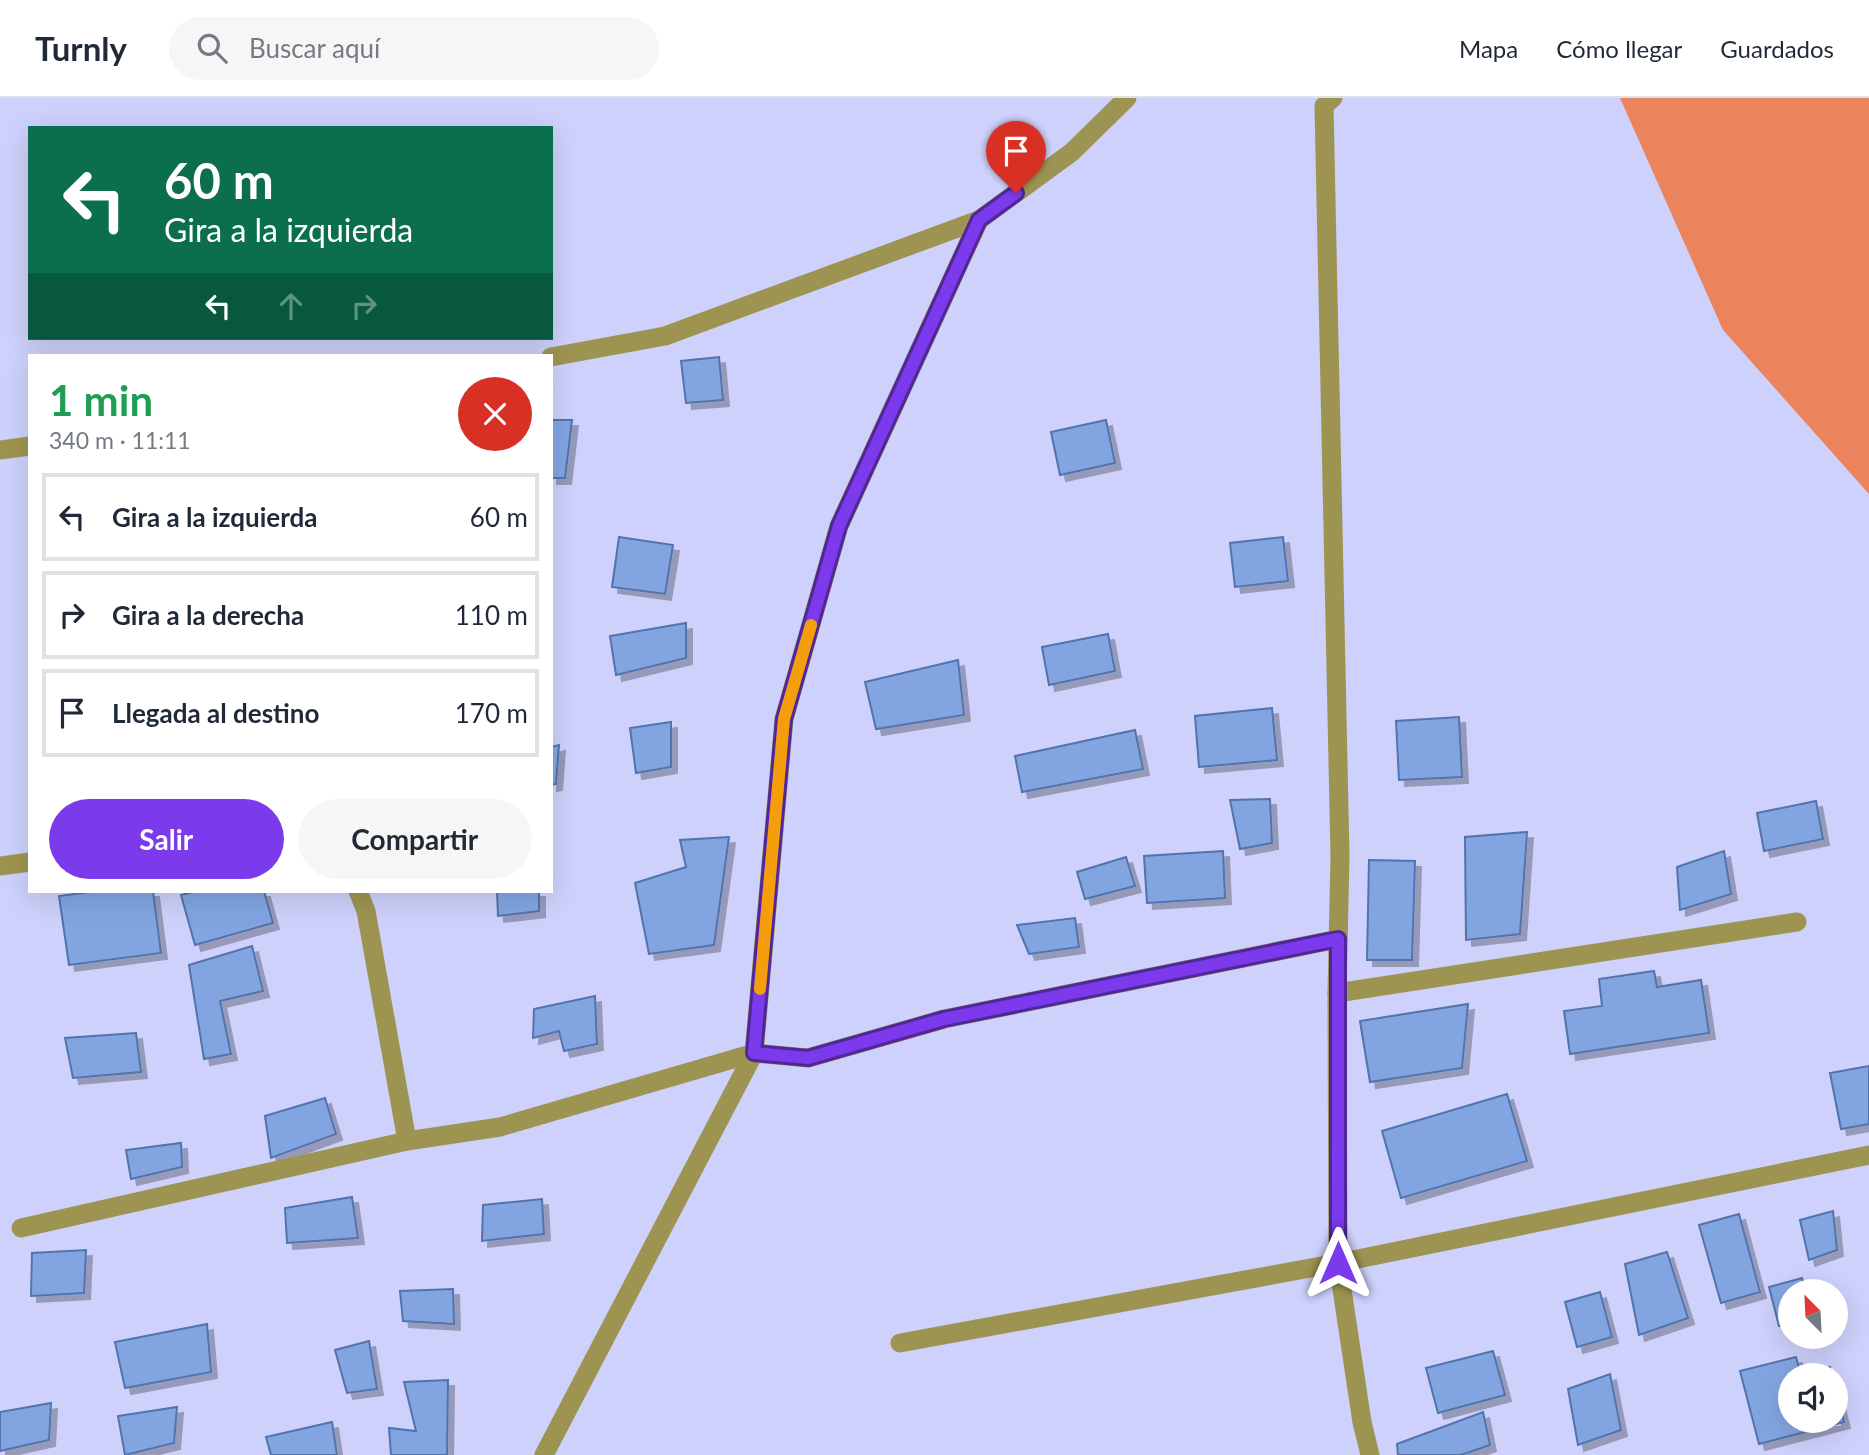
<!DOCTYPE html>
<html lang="es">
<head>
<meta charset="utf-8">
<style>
  :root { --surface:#fff; --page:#f6f6f7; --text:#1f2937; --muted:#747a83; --line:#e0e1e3; --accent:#7c3aed }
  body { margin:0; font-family:Lato,sans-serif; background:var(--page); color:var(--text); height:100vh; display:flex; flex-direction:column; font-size:26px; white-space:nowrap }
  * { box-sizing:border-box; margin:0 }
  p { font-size:23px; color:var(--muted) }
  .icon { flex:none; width:38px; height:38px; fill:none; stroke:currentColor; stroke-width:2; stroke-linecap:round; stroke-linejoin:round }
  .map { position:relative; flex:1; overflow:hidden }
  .details { position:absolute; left:28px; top:256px; width:525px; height:539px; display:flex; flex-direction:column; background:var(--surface); border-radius:0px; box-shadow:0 7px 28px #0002 }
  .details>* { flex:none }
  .banner { position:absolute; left:28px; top:28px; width:525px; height:214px; border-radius:0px; box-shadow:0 7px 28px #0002; background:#0b6e4f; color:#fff; overflow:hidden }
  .needle { width:46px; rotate:336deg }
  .tools { position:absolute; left:1778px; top:1181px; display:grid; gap:14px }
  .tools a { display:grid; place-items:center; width:70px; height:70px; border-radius:50%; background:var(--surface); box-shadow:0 7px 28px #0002; font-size:35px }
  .pin { position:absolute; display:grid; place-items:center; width:60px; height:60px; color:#fff; margin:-72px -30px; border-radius:50% 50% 50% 0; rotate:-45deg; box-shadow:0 0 7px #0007 }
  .pin .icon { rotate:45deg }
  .me { position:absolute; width:77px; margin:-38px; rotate:0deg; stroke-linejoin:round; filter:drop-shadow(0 0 5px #0008) }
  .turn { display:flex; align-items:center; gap:24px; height:147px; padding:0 21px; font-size:32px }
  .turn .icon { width:91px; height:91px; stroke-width:2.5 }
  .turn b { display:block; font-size:49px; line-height:60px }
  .lanes { display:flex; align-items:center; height:66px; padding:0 21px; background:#0003; justify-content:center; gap:35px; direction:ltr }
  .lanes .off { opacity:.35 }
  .round { display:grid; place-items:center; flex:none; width:74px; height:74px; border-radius:37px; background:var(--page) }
  .overview { display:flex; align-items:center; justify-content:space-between; height:119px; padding:0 21px }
  h1 { font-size:42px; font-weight:700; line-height:52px; color:#1e9e55 }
  .primary-button { display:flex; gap:14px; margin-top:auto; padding:14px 21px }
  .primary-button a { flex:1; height:80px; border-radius:42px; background:var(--accent); color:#fff; font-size:28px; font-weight:700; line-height:80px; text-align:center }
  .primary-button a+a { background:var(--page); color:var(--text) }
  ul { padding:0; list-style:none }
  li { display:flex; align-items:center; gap:21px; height:88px; margin:0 14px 10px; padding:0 7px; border:4px solid var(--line); border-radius:0px }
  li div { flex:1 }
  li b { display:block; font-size:26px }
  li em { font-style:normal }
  header { display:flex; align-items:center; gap:42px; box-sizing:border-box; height:98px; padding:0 35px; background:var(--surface); border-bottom:2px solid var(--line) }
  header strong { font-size:33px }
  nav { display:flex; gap:38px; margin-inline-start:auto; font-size:24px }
  .search { width:490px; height:63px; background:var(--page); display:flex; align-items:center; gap:18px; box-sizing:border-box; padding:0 24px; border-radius:38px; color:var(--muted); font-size:26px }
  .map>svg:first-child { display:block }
  .forest { fill:#eb845d }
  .building { fill:#82a5e2; stroke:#5273ac; stroke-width:2; filter:url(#shadow) }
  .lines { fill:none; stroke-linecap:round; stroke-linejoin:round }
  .minor { stroke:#9e9451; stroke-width:19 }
  .route-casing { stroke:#51269a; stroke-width:18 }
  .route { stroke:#7c3aed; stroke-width:12 }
  .slow { stroke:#f59e0b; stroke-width:12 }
</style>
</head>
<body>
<header>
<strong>Turnly</strong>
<div class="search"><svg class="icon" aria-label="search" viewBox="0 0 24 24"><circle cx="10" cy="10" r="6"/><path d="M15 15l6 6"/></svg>Buscar aquí</div>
<nav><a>Mapa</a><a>Cómo llegar</a><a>Guardados</a></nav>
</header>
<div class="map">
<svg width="1869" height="1357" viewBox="0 0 1869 1357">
  <defs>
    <filter id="shadow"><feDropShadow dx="6" dy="6" stdDeviation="0" flood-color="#0004"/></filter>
  </defs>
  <rect width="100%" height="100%" fill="#cdd1fb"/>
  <polygon class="forest" points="1620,0 1869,0 1869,396 1723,232"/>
  <g class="building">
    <polygon points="719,259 723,302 686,305 681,263"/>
    <polygon points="551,322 572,322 565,380 551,380"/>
    <polygon points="1106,322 1115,365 1060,377 1051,334"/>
    <polygon points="619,439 673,447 665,496 612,489"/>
    <polygon points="1283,439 1288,483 1235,489 1230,445"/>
    <polygon points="686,525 686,560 616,577 610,538"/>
    <polygon points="1108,536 1115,573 1049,587 1042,549"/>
    <polygon points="958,562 964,617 876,631 865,584"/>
    <polygon points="1272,610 1277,662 1199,669 1195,618"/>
    <polygon points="1459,619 1462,679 1399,682 1396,623"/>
    <polygon points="671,624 671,669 636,675 630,630"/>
    <polygon points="1135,632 1143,671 1022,694 1015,658"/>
    <polygon points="559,647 556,686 551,687 551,649"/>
    <polygon points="1270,701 1272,745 1240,751 1230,702"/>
    <polygon points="1816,703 1823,741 1764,753 1757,715"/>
    <polygon points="1527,734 1520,836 1466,842 1465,739"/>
    <polygon points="729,739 714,847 649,856 635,785 686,769 680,742"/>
    <polygon points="1223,753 1225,800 1147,805 1144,758"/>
    <polygon points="1724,753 1731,796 1680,812 1677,769"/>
    <polygon points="1126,759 1135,788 1085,801 1077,774"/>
    <polygon points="1369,762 1415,763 1412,862 1367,862"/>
    <polygon points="97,793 153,793 161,855 69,867 59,798"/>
    <polygon points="197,793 264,793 273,825 195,847 181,797"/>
    <polygon points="497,793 539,793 539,813 498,818"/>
    <polygon points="1075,820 1079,849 1029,856 1017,827"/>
    <polygon points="252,848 263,893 220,903 231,956 204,961 189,867"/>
    <polygon points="1654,873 1657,889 1701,882 1709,935 1570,956 1564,913 1602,908 1599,881"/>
    <polygon points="595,898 597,946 564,953 559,933 533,940 534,911"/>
    <polygon points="1468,906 1462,970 1370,984 1360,923"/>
    <polygon points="136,935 141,974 73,980 65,940"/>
    <polygon points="1869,968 1869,1026 1841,1031 1830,975"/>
    <polygon points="1507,996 1527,1063 1401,1100 1382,1033"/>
    <polygon points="325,1000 336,1036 271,1060 265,1018"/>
    <polygon points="181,1045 182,1069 131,1081 126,1052"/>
    <polygon points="352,1099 358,1140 287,1145 285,1110"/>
    <polygon points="542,1101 544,1136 482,1143 483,1107"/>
    <polygon points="1833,1113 1837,1152 1809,1162 1800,1122"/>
    <polygon points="1739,1116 1760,1194 1721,1205 1699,1127"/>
    <polygon points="86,1152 84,1195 31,1198 32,1155"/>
    <polygon points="1667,1154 1688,1220 1639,1237 1625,1166"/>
    <polygon points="1802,1180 1806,1194 1790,1194 1790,1225 1779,1228 1769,1189"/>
    <polygon points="453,1191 454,1226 403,1223 400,1193"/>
    <polygon points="1600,1194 1612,1239 1577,1249 1565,1204"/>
    <polygon points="207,1226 211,1274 125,1290 115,1244"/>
    <polygon points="369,1243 377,1291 347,1295 335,1252"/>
    <polygon points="1493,1253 1505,1297 1438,1315 1426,1270"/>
    <polygon points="1796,1259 1801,1277 1830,1269 1832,1278 1790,1278 1790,1323 1836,1323 1836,1293 1844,1324 1759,1346 1740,1273"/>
    <polygon points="1610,1276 1621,1332 1578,1347 1568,1291"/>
    <polygon points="448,1282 447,1357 391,1357 389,1330 416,1333 404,1284"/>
    <polygon points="51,1305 49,1342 0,1353 0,1314"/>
    <polygon points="177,1309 174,1345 125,1357 118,1318"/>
    <polygon points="1483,1314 1490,1347 1461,1357 1398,1357 1397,1346"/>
    <polygon points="332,1324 337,1357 271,1357 266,1339"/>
  </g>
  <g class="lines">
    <g class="minor">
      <polyline points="1333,0 1324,8 1340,758 1337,895 1338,1165 1362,1324 1370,1357"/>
      <polyline points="551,259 665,238 979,122 1072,54 1127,0"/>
      <polyline points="0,352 30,348"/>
      <polyline points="0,768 30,764"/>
      <polyline points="358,793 366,813 407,1043"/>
      <polyline points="1337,895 1797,824"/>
      <polyline points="21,1130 407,1043 500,1029 754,955 808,960 944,921 1338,841"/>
      <polyline points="900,1245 1338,1165 1869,1057"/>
      <polyline points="544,1357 754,955 784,621 839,428 979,122"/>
    </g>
  </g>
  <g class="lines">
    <defs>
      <polyline id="route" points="1016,95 979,122 839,428 784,621 754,955 808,960 944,921 1338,841 1338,1165"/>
    </defs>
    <use href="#route" class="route-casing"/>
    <use href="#route" class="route"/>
    <polyline class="slow" points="760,891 784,621 811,527"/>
  </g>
</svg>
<div class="tools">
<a><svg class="needle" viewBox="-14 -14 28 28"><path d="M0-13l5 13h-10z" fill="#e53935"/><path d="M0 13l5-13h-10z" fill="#747a83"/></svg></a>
<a><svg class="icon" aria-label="sound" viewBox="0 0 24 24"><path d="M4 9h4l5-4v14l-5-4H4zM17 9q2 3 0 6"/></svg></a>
</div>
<div class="pin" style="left:1016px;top:95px;background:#d93025"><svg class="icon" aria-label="arrive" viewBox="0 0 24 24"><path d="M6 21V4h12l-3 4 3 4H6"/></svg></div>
<svg class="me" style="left:1338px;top:1165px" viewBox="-20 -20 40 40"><path d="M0-17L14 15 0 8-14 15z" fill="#7c3aed" stroke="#fff" stroke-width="4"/></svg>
<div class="banner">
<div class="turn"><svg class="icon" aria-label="left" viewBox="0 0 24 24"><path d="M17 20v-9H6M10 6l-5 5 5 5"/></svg><div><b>60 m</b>Gira a la izquierda</div></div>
<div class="lanes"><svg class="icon" aria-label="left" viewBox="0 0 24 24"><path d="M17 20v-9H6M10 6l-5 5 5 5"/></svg><svg class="icon off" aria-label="ahead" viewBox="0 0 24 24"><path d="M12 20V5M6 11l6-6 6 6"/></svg><svg class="icon off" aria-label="right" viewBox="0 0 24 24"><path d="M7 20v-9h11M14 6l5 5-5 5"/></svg></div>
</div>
<section class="details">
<div class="overview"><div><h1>1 min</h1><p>340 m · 11:11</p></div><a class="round" style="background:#d93025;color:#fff"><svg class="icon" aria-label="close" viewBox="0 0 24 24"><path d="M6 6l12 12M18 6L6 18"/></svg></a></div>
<ul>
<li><svg class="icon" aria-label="left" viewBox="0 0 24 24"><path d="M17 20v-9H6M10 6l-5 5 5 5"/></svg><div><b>Gira a la izquierda</b></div><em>60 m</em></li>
<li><svg class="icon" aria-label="right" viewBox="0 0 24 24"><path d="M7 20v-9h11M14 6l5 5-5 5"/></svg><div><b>Gira a la derecha</b></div><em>110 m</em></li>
<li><svg class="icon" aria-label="arrive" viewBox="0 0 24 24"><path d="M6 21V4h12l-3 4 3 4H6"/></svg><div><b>Llegada al destino</b></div><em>170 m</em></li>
</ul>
<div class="primary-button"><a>Salir</a><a>Compartir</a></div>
</section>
</div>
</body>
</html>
